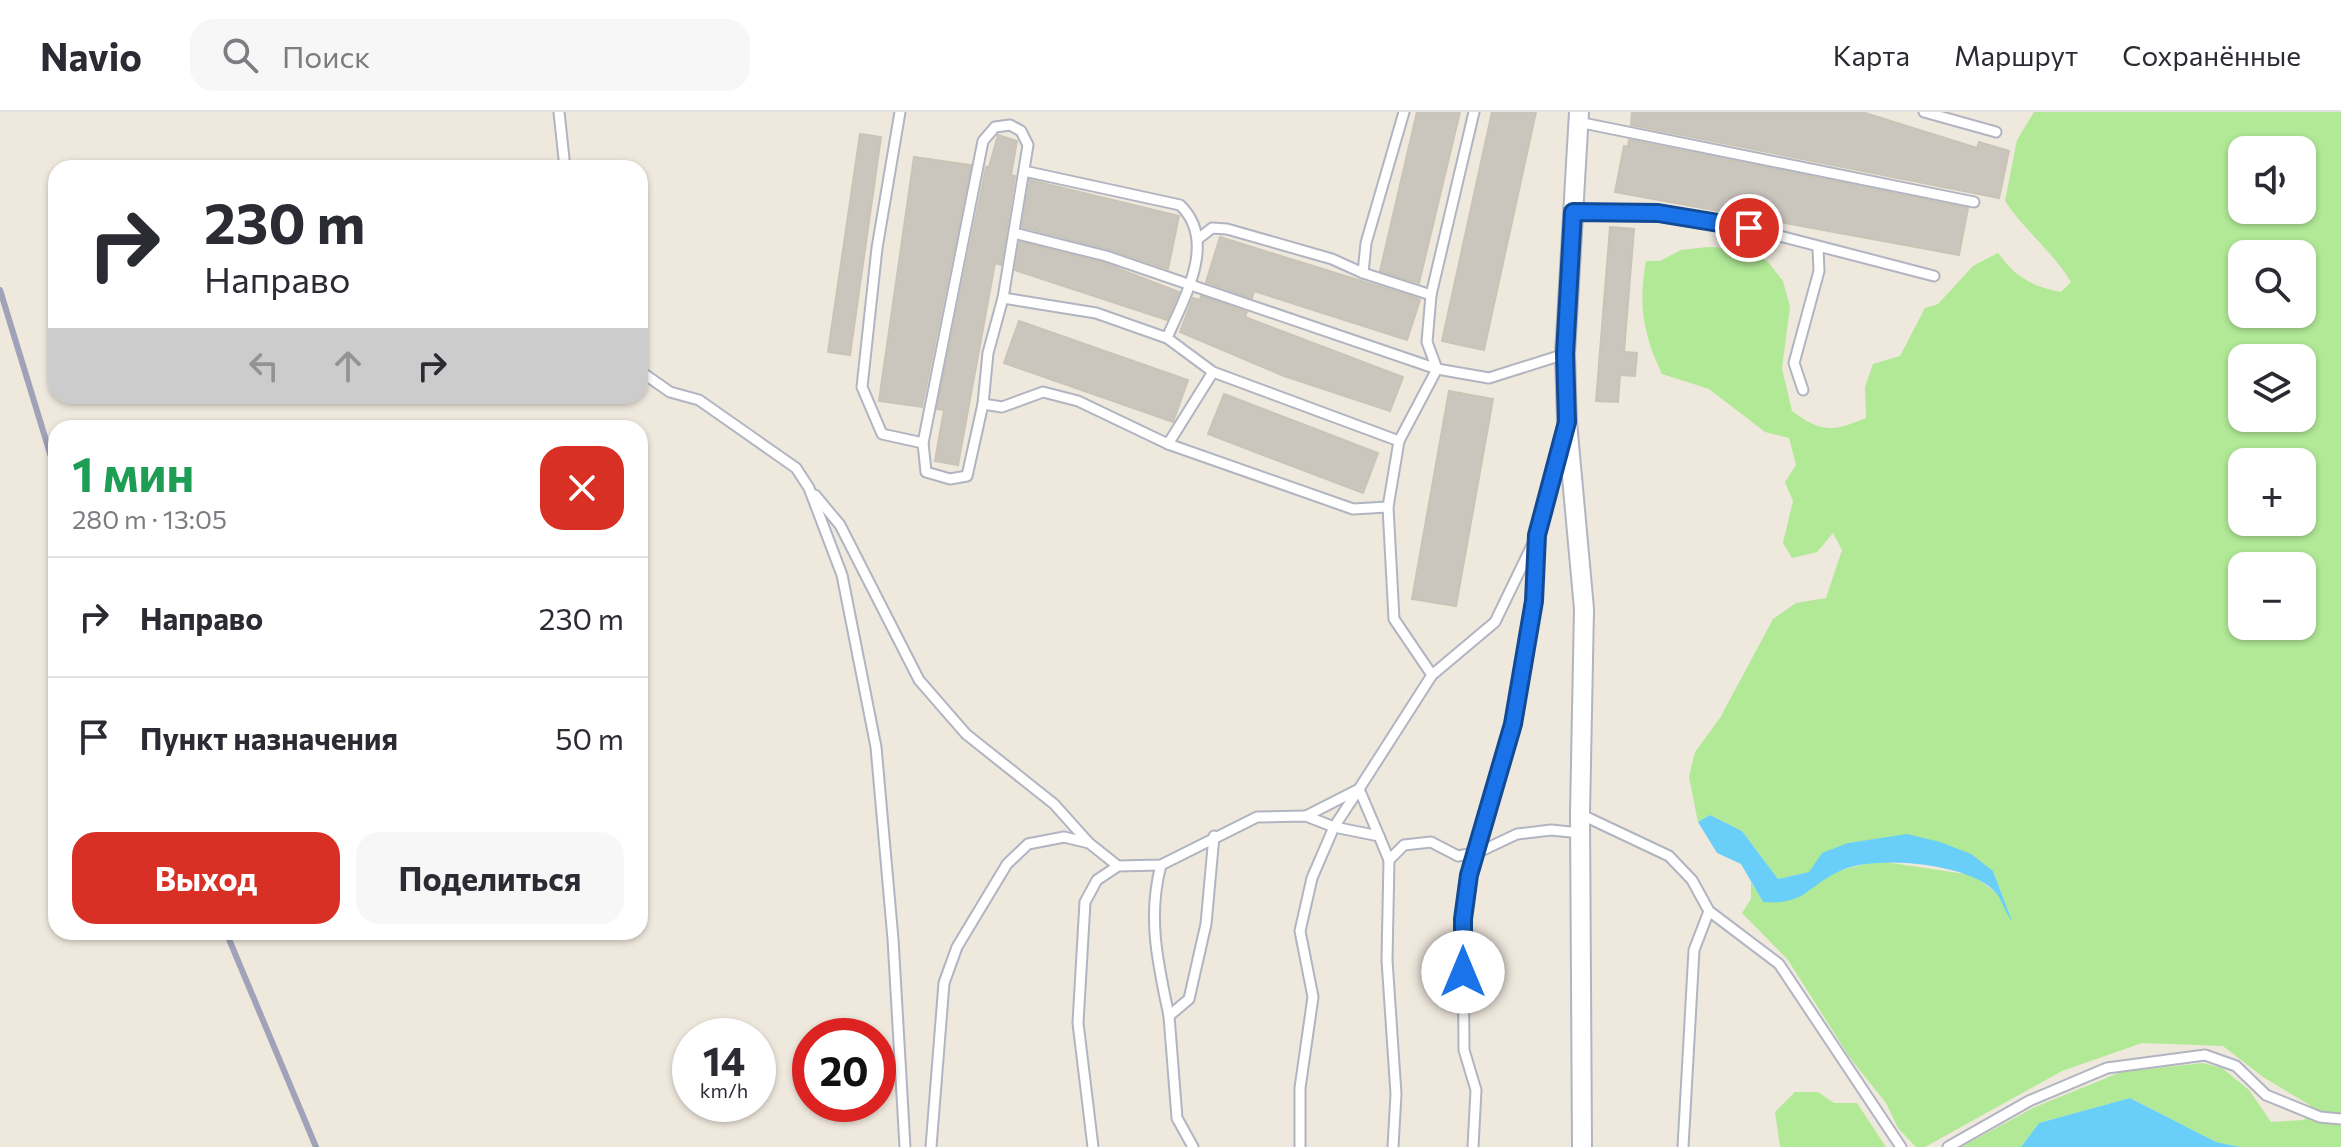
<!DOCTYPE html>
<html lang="ru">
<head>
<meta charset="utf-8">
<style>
  :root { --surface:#fff; --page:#f7f7f7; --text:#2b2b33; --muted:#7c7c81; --line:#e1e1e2; --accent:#d93025 }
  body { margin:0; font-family:Commissioner,sans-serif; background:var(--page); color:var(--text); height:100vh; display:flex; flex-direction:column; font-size:30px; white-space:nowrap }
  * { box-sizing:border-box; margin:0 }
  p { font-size:26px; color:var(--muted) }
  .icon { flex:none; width:44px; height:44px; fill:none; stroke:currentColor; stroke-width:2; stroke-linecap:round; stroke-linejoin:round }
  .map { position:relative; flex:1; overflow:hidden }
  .side { position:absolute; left:48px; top:308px; width:600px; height:520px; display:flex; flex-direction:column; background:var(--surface); border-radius:24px; box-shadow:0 2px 6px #0004 }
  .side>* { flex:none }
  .banner { position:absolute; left:48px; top:48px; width:600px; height:244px; border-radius:24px; box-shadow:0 2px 6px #0004; background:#fff; color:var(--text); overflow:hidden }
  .fabs { position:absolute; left:2228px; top:24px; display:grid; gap:16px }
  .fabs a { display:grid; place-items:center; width:88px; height:88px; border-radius:16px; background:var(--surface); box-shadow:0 2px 6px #0004; font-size:40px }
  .speed { position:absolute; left:672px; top:906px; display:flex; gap:16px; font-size:40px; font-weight:700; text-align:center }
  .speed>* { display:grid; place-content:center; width:104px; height:104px; border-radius:50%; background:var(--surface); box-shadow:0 2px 6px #0004; line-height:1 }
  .speed small { font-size:20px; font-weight:400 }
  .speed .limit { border:12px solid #d22; background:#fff; color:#111 }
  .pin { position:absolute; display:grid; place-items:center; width:68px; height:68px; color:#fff; margin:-34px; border:4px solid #fff; border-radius:50%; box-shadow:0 2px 8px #0007 }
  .me { position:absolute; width:88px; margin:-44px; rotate:0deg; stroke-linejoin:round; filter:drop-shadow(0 0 6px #0008) }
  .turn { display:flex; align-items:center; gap:28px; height:168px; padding:0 24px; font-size:36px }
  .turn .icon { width:104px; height:104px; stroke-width:2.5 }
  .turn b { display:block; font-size:56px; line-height:68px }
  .lanes { display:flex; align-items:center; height:76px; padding:0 24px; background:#0003; justify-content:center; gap:40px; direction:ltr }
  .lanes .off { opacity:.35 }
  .round { display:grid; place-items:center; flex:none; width:84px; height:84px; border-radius:24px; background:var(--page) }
  .summary { display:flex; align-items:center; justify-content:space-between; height:136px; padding:0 24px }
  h1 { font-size:48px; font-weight:700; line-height:60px; color:#1e9e55 }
  .button { display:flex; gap:16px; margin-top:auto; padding:16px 24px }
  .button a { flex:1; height:92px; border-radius:24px; background:var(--accent); color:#fff; font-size:32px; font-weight:700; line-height:92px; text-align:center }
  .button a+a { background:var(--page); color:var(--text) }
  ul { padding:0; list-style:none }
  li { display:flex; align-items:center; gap:24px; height:120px; padding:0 24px; border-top:2px solid var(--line) }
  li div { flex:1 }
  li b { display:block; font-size:30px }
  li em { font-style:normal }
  header { display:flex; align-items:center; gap:48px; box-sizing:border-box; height:112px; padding:0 40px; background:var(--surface); border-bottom:2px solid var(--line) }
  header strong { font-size:38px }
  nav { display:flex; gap:44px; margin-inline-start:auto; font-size:28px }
  .search { width:560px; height:72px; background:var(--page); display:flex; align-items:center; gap:20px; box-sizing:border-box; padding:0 28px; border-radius:24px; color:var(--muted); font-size:30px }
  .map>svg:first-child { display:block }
  .green { fill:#b1e996; fill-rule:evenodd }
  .water { fill:#69cff8 }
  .building { fill:#cac5bd; stroke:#cac4b7; stroke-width:2 }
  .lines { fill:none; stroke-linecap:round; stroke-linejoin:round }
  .lane-casing { stroke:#b1b4c1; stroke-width:13 }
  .street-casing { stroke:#b1b4c1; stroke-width:22 }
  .lane { stroke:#fff; stroke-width:9 }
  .street { stroke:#fff; stroke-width:18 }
  .rail { stroke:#9fa2b8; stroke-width:6 }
  .route-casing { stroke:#114b97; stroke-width:20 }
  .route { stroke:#1a73e8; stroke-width:14 }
</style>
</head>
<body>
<header>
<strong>Navio</strong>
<div class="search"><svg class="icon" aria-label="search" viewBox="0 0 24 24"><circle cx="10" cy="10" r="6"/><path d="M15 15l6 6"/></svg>Поиск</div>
<nav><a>Карта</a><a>Маршрут</a><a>Сохранённые</a></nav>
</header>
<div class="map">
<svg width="2341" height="1035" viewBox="0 0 2341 1035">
  <rect width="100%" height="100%" fill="#efe8dd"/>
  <g class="green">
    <path d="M2034,0H2341V1035H2240L2216,1030L2130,986L2039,1011L2021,1035H1961L2035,995L2121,960L2203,951L2222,956L2249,978L2271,1010L2304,1008L2311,994L2263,965L2223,934L2142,931L2062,959L1925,1035H1916L1898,1016L1886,991L1850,946L1788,848L1742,801L1751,787V770L1763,790L1841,758L1878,749L1972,763L1998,782L2011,806L1993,759L1878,727L1848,731L1809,760L1778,767L1742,719L1710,703L1698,710L1689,665L1695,640L1720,606L1773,507L1796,491L1826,486L1842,438L1833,421L1817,440L1792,446L1783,431L1793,389L1785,370L1796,353L1789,326L1765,320L1709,277L1662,262C1643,223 1638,191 1646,149H1660L1681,138L1708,135L1749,137L1768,150L1783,169L1790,195L1782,256L1792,299C1822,321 1832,320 1866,306L1865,275L1873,252L1900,244L1925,196L1938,192L1973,154L1998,141C2017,166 2031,174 2061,180L2071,170C2053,140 2025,119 2005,89L2017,28ZM2242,38H2302V98H2242ZM2242,142H2302V202H2242ZM2242,246H2302V306H2242ZM2242,350H2302V410H2242ZM2242,454H2302V514H2242Z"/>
    <polygon points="1795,980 1818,980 1834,991 1857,991 1886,1035 1780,1035 1775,1000"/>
  </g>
  <g class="water">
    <path d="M1710,703L1742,719L1778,767L1809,760L1822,741L1848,731L1907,722L1940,730L1971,742L1993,759L2012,809C2005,801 2003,790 1997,782C1973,751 1874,742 1840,759C1805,775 1807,793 1763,790L1741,752L1717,741L1698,710Z"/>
    <polygon points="2130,986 2216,1030 2240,1035 2021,1035 2039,1011"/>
  </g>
  <g class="building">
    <polygon points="1417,0 1460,0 1419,171 1380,159"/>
    <polygon points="1492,0 1536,0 1484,238 1442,229"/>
    <polygon points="1632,0 1862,0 1977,36 1979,30 2009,39 1999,86 1631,13"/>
    <polygon points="860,22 881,25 850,243 828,240"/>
    <polygon points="998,23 1017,29 1011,63 1015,64 1001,153 995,151 958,353 935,349 944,298 937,297 986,55 989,55"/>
    <polygon points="1629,28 1968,96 1959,143 1615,80 1624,34 1628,35"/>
    <polygon points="914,45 971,53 922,295 879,289"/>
    <polygon points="1030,68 1179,104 1168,157 1108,137 1022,115"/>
    <polygon points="1610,115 1634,117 1624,240 1637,241 1635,264 1620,263 1618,290 1596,289"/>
    <polygon points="1220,125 1416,186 1420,188 1407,228 1254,179 1252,186 1206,170"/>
    <polygon points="1020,130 1104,151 1179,180 1167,208 1015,158"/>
    <polygon points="1201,184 1247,200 1245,205 1403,265 1390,299 1284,264 1180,220 1193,186 1200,188"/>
    <polygon points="1019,209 1188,268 1173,310 1004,251"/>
    <polygon points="1449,279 1493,287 1456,494 1412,487"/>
    <polygon points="1224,282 1378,341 1363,381 1208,322"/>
  </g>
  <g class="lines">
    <defs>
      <g id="lane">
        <polyline points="559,0 565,56"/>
        <polyline points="900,0 877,136 862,275 882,322 923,331"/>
        <polyline points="1404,0 1366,131 1363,161 1431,183"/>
        <polyline points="1924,0 1996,20"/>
        <polyline points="1578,10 1974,90"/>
        <polygon points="1010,13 1021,19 1028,33 1003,186 988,241 983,292 967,364 950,367 926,360 923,331 983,29 995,15"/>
        <polyline points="1573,100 1658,101 1749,116 1934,164"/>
        <polyline points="1014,121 1106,144 1437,257 1489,266 1565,242"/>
        <polyline points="1198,127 1212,116 1227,117 1332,147 1363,161"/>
        <path d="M1003,186L1096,201L1167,226C1184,186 1218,129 1180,93L1024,59"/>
        <polyline points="1167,226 1213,260 1399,329"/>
        <polyline points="640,259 670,280 699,288 796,356 809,376 842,463 876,635 893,827 905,1035"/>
        <polyline points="1803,278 1794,251 1819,159 1818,136"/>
        <polyline points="983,292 1002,295 1043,280 1078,289 1168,332 1353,397 1388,395"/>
        <polyline points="1168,332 1213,260"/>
        <polyline points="815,383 840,413 919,568 966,622 1054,692 1089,731"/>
        <polyline points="1432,563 1394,507 1388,395 1399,329 1437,257 1427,230 1431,183 1474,0"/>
        <polyline points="1580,702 1669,744 1692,768 1709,799 1779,852 1901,1035"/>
        <polyline points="1306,704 1359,677 1432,563 1495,510 1537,423 1563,324"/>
        <polyline points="1389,748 1387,848 1396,982 1393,1035"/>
        <path d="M1161,753C1147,805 1158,852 1169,904"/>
        <polyline points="931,1035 944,871 957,835 1007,752 1028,732 1064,725 1089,731 1118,754"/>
        <polyline points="1093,1035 1078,911 1085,790 1097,768 1118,754 1161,753 1257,705 1306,704 1334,715 1379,724 1389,748 1404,733 1431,730 1458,744 1479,740 1517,722 1551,718 1581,721"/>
        <polyline points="1193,1035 1177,1006 1169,904 1189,887 1206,812 1214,724"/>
        <polyline points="1300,1035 1300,976 1313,885 1300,819 1312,766 1334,715 1359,677 1379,724"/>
        <polyline points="1473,1035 1476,978 1464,938 1463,807 1469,763 1513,612 1534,489 1537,423"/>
        <polyline points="1683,1035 1694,838 1709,799"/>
        <polyline points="1948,1035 2029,989 2107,956 2205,943 2236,954 2266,983 2320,1005 2341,1007"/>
      </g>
      <polyline id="street" points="1579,0 1565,242 1567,310 1584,497 1580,702 1582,1035"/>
    </defs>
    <use href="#lane" class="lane-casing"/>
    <use href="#street" class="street-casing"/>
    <use href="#lane" class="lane"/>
    <use href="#street" class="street"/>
    <g class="rail">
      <polyline points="0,178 56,361"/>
      <polyline points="226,820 316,1035"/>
    </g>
  </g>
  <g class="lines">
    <defs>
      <polyline id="route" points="1463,860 1463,807 1469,763 1513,612 1534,489 1537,423 1567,310 1565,242 1573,100 1658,101 1749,116"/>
    </defs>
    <use href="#route" class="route-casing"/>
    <use href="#route" class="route"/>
  </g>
</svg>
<div class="fabs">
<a><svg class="icon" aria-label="sound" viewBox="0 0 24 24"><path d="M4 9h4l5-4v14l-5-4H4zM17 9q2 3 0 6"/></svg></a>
<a><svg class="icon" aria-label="search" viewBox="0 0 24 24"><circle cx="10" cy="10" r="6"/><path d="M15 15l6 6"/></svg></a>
<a><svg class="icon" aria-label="layers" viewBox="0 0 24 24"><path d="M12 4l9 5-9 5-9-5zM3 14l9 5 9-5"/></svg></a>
<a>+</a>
<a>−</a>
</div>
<div class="speed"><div>14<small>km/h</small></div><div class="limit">20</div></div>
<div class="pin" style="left:1749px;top:116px;background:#d93025"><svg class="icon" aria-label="arrive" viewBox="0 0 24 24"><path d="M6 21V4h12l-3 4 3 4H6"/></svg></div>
<svg class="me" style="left:1463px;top:860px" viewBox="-20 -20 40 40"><circle r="19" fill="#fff"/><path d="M0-13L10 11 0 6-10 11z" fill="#1a73e8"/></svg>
<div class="banner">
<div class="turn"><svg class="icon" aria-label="right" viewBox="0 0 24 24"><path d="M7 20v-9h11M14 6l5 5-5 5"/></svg><div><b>230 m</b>Направо</div></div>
<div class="lanes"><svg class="icon off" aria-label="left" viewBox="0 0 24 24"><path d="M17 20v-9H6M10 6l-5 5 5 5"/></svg><svg class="icon off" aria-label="ahead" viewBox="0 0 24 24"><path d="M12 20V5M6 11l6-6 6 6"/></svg><svg class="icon" aria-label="right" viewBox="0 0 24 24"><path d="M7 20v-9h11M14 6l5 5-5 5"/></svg></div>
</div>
<section class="side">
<div class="summary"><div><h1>1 мин</h1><p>280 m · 13:05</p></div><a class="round" style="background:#d93025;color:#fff"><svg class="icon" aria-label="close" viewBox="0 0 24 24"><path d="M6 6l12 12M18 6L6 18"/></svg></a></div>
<ul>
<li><svg class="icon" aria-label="right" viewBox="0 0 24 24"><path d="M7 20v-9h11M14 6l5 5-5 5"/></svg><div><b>Направо</b></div><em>230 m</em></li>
<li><svg class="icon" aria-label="arrive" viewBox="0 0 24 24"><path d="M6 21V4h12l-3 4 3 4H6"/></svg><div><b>Пункт назначения</b></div><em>50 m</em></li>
</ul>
<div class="button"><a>Выход</a><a>Поделиться</a></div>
</section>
</div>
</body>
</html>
